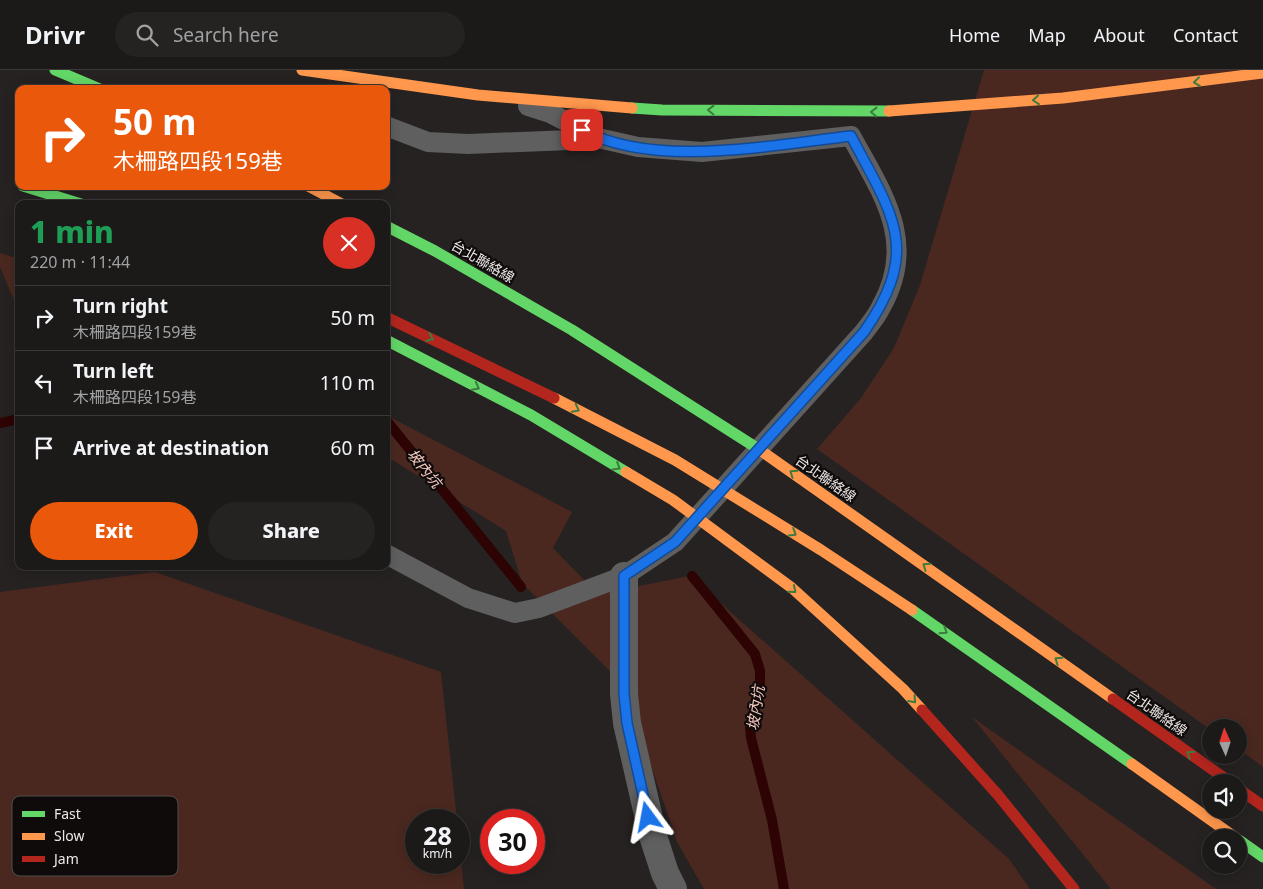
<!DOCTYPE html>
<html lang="en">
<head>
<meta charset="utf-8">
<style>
  :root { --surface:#1c1a19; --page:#252322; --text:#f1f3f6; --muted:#a0a1a2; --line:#3a3838; --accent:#ea580c }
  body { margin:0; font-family:"Noto Sans","Noto Sans TC",sans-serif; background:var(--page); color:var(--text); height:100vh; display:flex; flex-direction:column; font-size:19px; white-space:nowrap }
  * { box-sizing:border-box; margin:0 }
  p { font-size:16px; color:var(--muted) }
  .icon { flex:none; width:28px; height:28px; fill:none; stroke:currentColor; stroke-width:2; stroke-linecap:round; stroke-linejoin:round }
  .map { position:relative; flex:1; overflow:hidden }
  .side { position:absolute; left:15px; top:130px; width:375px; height:370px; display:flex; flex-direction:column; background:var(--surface); border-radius:10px; box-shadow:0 2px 12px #0003,0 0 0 1px var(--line) }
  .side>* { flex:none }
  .top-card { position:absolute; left:15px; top:15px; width:375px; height:105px; border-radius:10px; box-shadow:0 2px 12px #0003,0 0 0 1px var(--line); background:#ea580c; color:#fff; overflow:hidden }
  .needle { width:32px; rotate:357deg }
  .tools { position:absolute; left:1202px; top:649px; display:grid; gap:10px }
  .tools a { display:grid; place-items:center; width:45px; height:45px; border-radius:50%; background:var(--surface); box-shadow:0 2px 12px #0003,0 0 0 1px var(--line); font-size:25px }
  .speed { position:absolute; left:405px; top:739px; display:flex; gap:10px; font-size:25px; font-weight:700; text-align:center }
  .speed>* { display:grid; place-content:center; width:65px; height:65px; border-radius:50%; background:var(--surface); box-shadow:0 2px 12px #0003,0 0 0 1px var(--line); line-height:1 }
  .speed small { font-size:12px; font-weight:400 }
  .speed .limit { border:8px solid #d22; background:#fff; color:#111 }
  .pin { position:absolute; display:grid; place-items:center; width:42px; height:42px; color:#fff; margin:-21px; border-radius:10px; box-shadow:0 2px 8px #0006 }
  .me { position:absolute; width:55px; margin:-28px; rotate:347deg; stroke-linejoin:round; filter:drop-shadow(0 0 4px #0008) }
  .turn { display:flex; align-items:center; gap:18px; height:105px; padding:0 15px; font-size:22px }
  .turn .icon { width:65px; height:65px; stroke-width:2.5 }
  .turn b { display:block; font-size:35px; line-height:42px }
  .round { display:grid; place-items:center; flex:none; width:52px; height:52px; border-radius:26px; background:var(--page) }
  .head { display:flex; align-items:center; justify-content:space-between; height:85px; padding:0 15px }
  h1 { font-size:30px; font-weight:800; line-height:38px; color:#1e9e55 }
  .primary-button { display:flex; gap:10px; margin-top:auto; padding:10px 15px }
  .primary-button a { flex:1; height:58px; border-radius:30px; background:var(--accent); color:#fff; font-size:20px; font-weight:800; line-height:58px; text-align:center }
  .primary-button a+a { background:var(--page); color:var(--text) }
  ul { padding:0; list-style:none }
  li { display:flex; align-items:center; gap:15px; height:65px; padding:0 15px; border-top:1px solid var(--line) }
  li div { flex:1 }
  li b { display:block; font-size:19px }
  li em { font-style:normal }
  header { display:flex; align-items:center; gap:30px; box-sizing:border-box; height:70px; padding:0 25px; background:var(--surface); border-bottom:1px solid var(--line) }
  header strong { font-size:24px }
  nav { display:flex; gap:28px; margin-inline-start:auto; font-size:18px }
  .search { width:350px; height:45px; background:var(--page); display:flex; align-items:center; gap:12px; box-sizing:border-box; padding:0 18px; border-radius:28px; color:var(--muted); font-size:19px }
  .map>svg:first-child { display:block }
  .green { fill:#4a281f }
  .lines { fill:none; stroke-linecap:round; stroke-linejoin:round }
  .stream { stroke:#2d0303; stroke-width:10 }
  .lane { stroke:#5f5f5f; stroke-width:20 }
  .street { stroke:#5f5f5f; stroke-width:28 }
  .fast { stroke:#63d668; stroke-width:11 }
  .slow { stroke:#ff974d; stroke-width:11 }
  .jam { stroke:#b3261e; stroke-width:11 }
  .fast-bridge { stroke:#63d668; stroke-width:11 }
  .slow-bridge { stroke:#ff974d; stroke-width:11 }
  .jam-bridge { stroke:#b3261e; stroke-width:11 }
  .oneway { stroke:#3d7b3e }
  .route-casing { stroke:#114b97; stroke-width:12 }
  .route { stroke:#1a73e8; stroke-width:9 }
  .labels { text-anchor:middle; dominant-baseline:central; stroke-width:4.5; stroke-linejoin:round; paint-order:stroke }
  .street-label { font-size:14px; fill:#ede8e6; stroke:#0f0b0b }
  .water-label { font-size:15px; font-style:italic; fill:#f4c9be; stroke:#0f0b0b }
  .key { fill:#0f0b0b; stroke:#524d4d; stroke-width:1 }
  .key-label { font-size:14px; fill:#ede8e6 }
</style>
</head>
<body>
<header>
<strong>Drivr</strong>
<div class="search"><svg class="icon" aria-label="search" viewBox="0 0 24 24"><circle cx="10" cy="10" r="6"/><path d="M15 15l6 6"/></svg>Search here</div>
<nav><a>Home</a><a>Map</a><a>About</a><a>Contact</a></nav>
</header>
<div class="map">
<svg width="1263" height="819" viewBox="0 0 1263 819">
  <rect width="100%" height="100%" fill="#262221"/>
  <g class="green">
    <polygon points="984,0 1263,0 1263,697 1239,679 1239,658 1211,658 1211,660 817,379 861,328 894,278 920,215"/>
    <polygon points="0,183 19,189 19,236 16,235 0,197"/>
    <polygon points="386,345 572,442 553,478 598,524 690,506 1009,789 1030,819 704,819 677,772 624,615 522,513 506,461 386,386"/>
    <polygon points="155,502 441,602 457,750 416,750 416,792 459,792 459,767 464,819 0,819 0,522"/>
    <polygon points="972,647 1213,817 1216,819 1111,819"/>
  </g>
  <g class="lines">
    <g class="stream">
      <polyline points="386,350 521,517"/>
      <polyline points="0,353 19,349"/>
      <polyline points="692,506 755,584 760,601 760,618 750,657 751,668 772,750 784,819"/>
    </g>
    <g class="lane">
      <polyline points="386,56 428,72 468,74 596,69"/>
      <path d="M386,484L468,528L515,543L539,538L624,506L675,472L864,262C870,254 877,246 881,237C918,172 882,123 851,66L702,82L638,77L598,68L550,43L528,36"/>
    </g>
    <polyline class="street" points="624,506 624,624 627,653 653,766 665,803 673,819"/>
    <g class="fast">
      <polyline points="55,0 100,19"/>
      <polyline points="23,116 81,134"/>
      <polyline points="1239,770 1263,787"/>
    </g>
    <polyline class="slow" points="308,116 342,134"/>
    <polyline class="jam" points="1239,719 1263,736"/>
    <g class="fast-bridge">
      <polyline points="632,38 662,40 889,41"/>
      <polyline points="386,156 435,181 572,260 760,380"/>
      <polyline points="386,270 531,345 626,402"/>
      <polyline points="912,540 1132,694"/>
    </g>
    <g class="slow-bridge">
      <polyline points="302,0 478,25 632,38"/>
      <polyline points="889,41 1063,28 1263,3"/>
      <polyline points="554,328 675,390 821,480 912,540"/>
      <polyline points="760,380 1113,629"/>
      <polyline points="626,402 673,430 792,518 903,619 922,640"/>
      <polyline points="1132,694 1236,768"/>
    </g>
    <g class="jam-bridge">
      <polyline points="386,247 554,328"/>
      <polyline points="1113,629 1230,712"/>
      <polyline points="922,640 998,725 1074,819"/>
    </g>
  </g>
  <defs><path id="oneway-chevron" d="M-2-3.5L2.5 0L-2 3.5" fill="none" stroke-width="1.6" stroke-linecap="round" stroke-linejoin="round" transform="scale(1.25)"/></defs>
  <g class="oneway">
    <use href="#oneway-chevron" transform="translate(1197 12) rotate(173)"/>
    <use href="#oneway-chevron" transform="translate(1036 30) rotate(175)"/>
    <use href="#oneway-chevron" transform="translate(711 40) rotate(-179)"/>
    <use href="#oneway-chevron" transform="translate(874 42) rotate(-179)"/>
    <use href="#oneway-chevron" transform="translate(430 268) rotate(25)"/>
    <use href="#oneway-chevron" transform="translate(476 317) rotate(28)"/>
    <use href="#oneway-chevron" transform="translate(576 339) rotate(27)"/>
    <use href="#oneway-chevron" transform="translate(617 397) rotate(31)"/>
    <use href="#oneway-chevron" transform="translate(793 403) rotate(-145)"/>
    <use href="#oneway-chevron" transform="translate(793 463) rotate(32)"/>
    <use href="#oneway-chevron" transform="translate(926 496) rotate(-145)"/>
    <use href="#oneway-chevron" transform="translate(793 520) rotate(40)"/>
    <use href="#oneway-chevron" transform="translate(944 561) rotate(33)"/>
    <use href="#oneway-chevron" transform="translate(1058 590) rotate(-145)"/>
    <use href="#oneway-chevron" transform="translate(913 630) rotate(48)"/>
    <use href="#oneway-chevron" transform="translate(1190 684) rotate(-145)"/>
  </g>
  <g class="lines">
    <defs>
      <path id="route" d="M582,60C656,99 771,75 851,66C893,146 922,179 864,262L675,472L624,506V624L627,653L648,747"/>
    </defs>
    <use href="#route" class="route-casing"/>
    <use href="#route" class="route"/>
  </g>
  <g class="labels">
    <g class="street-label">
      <text transform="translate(483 191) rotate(30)">台北聯絡線</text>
      <text transform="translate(826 408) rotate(35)">台北聯絡線</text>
      <text transform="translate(1157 642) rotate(35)">台北聯絡線</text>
    </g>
    <g class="water-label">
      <text transform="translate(425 398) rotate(51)">坡內坑</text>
      <text transform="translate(755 638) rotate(-81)">坡內坑</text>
    </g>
  </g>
  <rect x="12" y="726" width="166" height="80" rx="8" class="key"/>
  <rect x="22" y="741" width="23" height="6" fill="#63d668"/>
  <rect x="22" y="763" width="23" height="7" fill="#ff974d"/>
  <rect x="22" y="786" width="23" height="6" fill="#b3261e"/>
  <g class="key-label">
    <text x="54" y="749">Fast</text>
    <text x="54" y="771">Slow</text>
    <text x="54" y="794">Jam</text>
  </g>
</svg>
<div class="tools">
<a><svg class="needle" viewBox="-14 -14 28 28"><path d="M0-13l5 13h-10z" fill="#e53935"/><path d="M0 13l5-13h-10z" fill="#a0a1a2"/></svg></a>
<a><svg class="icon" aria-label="sound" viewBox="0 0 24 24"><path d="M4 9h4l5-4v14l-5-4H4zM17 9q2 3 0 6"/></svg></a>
<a><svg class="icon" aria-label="search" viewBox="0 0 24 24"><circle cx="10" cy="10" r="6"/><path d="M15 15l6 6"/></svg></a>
</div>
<div class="speed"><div>28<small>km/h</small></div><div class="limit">30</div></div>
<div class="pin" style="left:582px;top:60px;background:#d93025"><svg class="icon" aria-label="arrive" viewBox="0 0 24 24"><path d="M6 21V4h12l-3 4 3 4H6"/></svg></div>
<svg class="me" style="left:648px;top:747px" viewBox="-20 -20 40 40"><path d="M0-17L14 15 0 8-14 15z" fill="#1a73e8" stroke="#fff" stroke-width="4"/></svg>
<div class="top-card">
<div class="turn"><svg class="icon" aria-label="right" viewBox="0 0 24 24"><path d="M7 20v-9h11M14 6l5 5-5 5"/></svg><div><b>50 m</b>木柵路四段159巷</div></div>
</div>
<section class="side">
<div class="head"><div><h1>1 min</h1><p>220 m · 11:44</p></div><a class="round" style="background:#d93025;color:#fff"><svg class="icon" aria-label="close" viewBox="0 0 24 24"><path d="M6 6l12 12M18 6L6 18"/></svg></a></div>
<ul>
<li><svg class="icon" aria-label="right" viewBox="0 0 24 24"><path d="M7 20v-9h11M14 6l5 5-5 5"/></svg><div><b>Turn right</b><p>木柵路四段159巷</p></div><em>50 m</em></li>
<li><svg class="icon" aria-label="left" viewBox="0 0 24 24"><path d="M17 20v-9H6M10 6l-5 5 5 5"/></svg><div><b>Turn left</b><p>木柵路四段159巷</p></div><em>110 m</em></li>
<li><svg class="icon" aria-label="arrive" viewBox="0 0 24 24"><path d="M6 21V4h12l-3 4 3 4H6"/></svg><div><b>Arrive at destination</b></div><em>60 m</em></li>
</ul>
<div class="primary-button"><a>Exit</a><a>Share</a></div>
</section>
</div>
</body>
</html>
